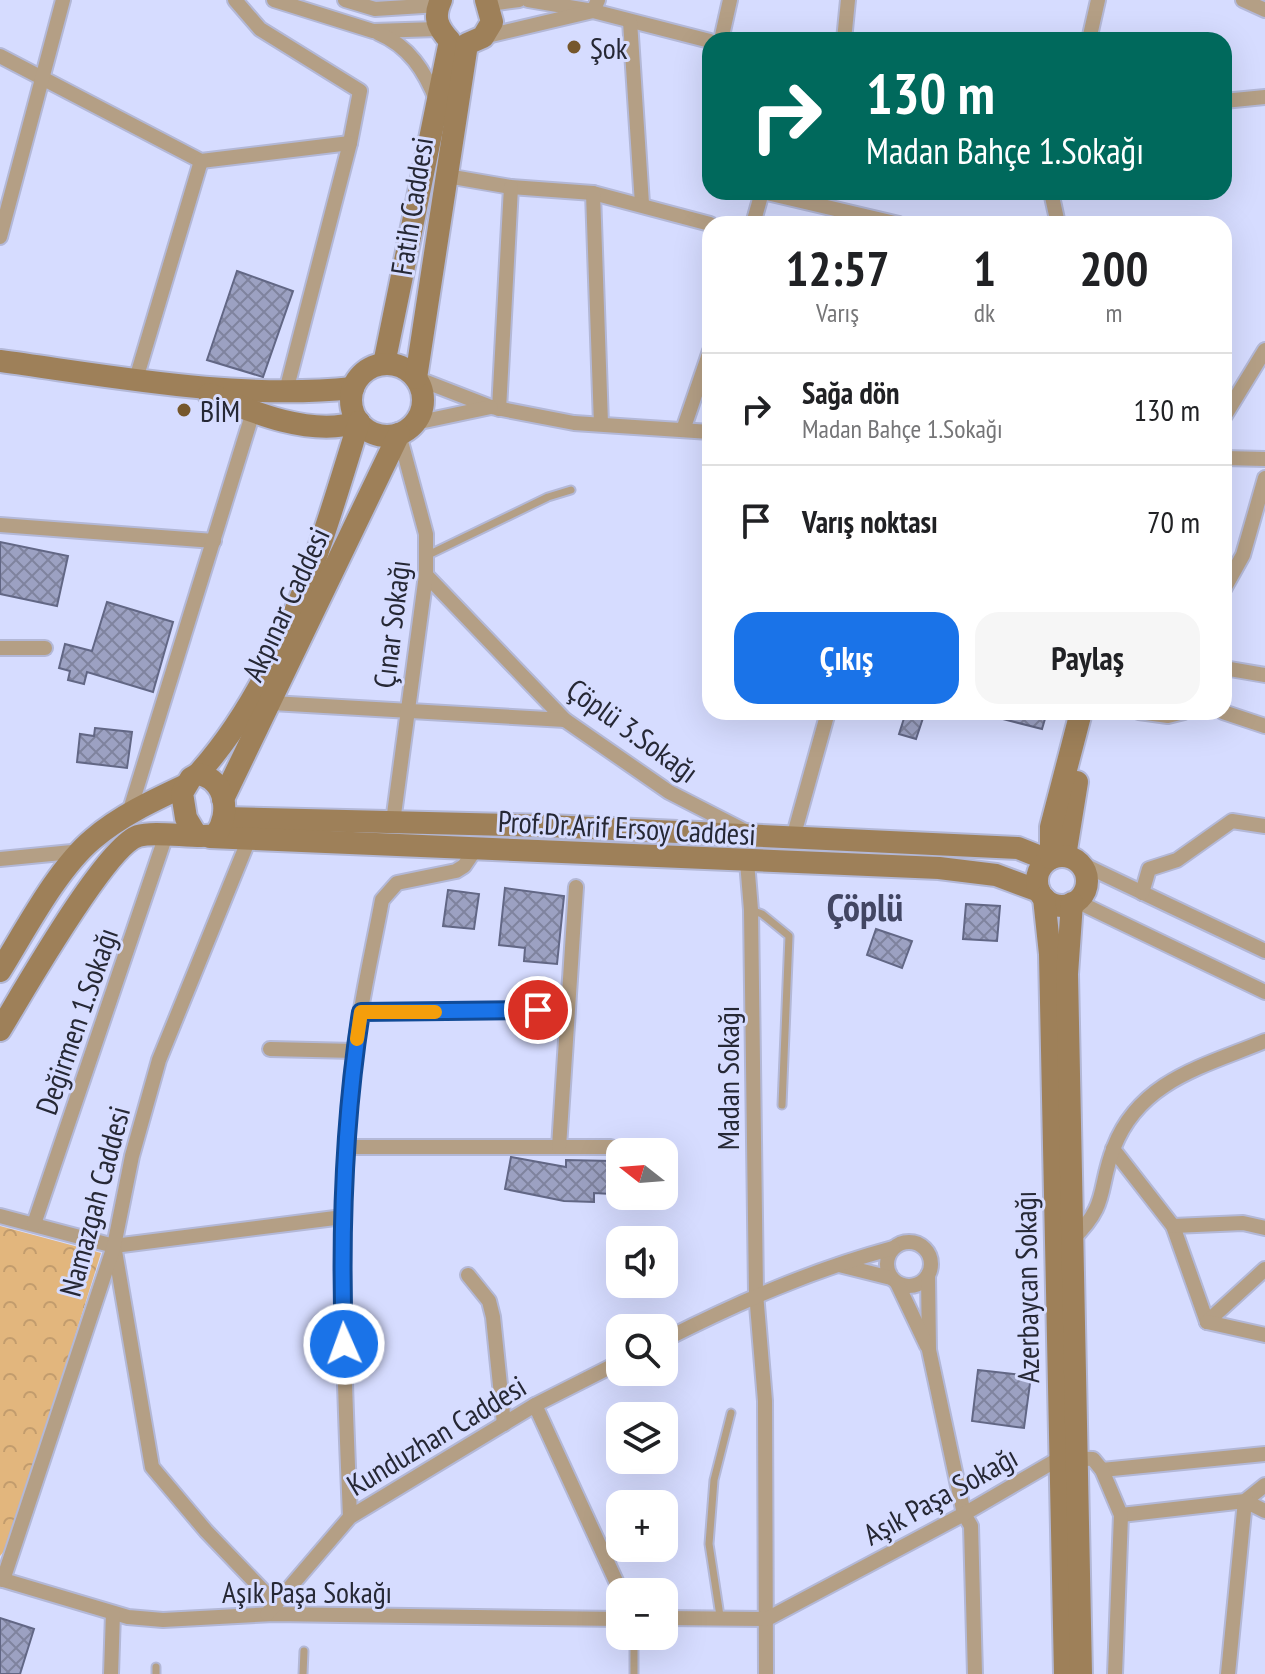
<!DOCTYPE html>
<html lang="tr">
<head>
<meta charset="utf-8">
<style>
  :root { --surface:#fff; --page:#f6f6f6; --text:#202124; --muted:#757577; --line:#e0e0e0; --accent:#1a73e8 }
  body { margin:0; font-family:"PT Sans Narrow",sans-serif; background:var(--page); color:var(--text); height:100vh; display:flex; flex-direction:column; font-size:30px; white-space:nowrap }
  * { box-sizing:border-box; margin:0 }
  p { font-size:26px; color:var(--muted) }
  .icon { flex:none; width:44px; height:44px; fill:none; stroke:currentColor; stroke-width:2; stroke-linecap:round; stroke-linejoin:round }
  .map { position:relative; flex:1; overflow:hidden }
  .sheet { position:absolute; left:702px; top:216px; width:530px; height:504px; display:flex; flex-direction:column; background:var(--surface); border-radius:24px; box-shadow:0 8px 32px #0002 }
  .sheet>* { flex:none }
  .banner { position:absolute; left:702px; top:32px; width:530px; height:168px; border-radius:24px; box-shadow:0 8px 32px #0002; background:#00695c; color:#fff; overflow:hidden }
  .needle { width:52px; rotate:287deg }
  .controls { position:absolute; left:606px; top:1138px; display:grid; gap:16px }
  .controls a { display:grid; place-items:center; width:72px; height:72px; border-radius:16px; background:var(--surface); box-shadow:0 8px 32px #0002; font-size:40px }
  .pin { position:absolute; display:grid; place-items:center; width:68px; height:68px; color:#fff; margin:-34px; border:4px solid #fff; border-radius:50%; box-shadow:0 2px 8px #0007 }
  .me { position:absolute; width:88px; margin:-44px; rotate:358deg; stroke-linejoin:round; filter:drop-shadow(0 0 6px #0008) }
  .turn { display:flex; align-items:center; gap:28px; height:168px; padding:0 32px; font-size:36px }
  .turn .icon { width:104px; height:104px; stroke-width:2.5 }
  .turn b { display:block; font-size:56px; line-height:68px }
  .eta { display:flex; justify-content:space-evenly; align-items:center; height:136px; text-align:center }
  .eta b { font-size:48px; font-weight:800; line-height:56px }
  .cta { display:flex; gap:16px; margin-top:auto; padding:16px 32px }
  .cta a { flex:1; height:92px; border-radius:24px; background:var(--accent); color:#fff; font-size:32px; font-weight:800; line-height:92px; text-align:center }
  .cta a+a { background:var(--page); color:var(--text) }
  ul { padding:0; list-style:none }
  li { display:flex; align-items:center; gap:24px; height:112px; padding:0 32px; border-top:2px solid var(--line) }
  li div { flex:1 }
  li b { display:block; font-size:30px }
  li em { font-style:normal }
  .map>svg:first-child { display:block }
  .park { fill:url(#park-crowns) }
  .building { fill:url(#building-cross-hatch); stroke:#626785; stroke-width:2 }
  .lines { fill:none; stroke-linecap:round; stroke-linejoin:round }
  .lane-casing { stroke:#b3b8d7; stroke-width:11 }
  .street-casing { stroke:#b3b8d7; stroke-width:18 }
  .secondary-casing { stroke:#b3b8d7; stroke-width:26 }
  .lane { stroke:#b49f85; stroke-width:7 }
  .street { stroke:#b49f85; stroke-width:14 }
  .secondary { stroke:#9e8059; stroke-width:22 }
  .route-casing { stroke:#114b97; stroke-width:20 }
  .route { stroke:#1a73e8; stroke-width:14 }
  .slow { stroke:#f59e0b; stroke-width:14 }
  .poi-dot { fill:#76572c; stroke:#d6dcff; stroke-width:3 }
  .labels { text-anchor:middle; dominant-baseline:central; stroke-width:6; stroke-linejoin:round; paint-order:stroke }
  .poi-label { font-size:30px; fill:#262835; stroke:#d6dcff; text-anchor:start }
  .street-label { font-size:30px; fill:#262835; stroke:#d6dcff }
  .district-label { font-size:38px; font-weight:bold; fill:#424663; stroke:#d6dcff }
</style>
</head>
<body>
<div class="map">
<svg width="1265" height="1674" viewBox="0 0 1265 1674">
  <defs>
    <pattern id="park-crowns" width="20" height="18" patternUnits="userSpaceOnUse" patternTransform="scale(2)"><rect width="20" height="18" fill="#e2b67d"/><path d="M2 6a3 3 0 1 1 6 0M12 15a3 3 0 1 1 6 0" fill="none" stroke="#c29c6d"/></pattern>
    <pattern id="building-cross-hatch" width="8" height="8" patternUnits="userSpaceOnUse" patternTransform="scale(2)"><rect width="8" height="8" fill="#9ca1c2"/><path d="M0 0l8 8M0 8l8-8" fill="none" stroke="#7f839e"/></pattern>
  </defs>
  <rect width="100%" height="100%" fill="#d6dcff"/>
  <polygon class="park" points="0,1226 101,1253 10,1544 0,1556"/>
  <g class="building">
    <polygon points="237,271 293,291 263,377 207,360"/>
    <polygon points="0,542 68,556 57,606 0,594"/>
    <polygon points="107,602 173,622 153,692 87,672 84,684 68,680 70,671 59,668 65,644 92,651"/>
    <polygon points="906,712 925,712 916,739 899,734"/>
    <polygon points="995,712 1047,712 1042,729 995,717"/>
    <polygon points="95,728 132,732 127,768 77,762 80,734 94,736"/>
    <polygon points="505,888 564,896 557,964 524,961 525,948 499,945"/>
    <polygon points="448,890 479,894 474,929 443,926"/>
    <polygon points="966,904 1000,906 997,941 963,939"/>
    <polygon points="876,929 912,941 902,968 867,955"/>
    <polygon points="511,1157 566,1167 566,1160 612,1161 611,1194 594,1193 594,1202 564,1201 505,1189"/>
    <polygon points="978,1370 1031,1376 1024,1428 972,1421"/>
    <polygon points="0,1618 34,1629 20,1674 0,1674"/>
  </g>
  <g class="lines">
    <defs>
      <g id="lane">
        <polyline points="426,556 548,497 571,490"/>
        <polyline points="751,910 762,914 789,936 782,1105"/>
        <polyline points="720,1616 709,1544 714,1480 731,1413"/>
        <polyline points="156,1667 156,1674"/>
        <polyline points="303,1674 304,1651"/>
        <polyline points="634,1674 634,1636"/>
      </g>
      <g id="street">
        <polyline points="235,0 260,29 360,91 350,143 286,391"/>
        <polyline points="274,0 373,31 438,29"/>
        <polyline points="345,0 375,9 439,5"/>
        <polyline points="528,0 593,11 710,41"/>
        <polyline points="1243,0 1265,10"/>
        <polyline points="490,4 519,0"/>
        <polyline points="630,21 642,204"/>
        <path d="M378,33C409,46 425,71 437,102"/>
        <polyline points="483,37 593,11 598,0"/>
        <polyline points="721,40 730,0"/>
        <polyline points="844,40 848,0"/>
        <polyline points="1089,40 1098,0"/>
        <polyline points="0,56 201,161 350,143"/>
        <polyline points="1224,101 1265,97"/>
        <polyline points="447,176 511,187 593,193 710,224"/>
        <polyline points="763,192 899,224"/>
        <polyline points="1051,192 1058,224"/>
        <polyline points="593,193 601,424"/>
        <polyline points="753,224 762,192"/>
        <polyline points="0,237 63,0"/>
        <polyline points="416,378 491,407 574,423 710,432"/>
        <polyline points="136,379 201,161"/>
        <polyline points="499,409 511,187"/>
        <polyline points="1224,417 1265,350"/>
        <polyline points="415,423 491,407"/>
        <polyline points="683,430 710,351"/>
        <polyline points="1224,458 1265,459"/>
        <polyline points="0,525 214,541"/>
        <polyline points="426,575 565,720 669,792 745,831"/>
        <polyline points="1224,589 1243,555 1265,478"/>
        <polyline points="0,648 45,648"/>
        <polyline points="1224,668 1265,675"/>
        <polyline points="272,703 565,720"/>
        <polyline points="1139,712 1168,716 1184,712"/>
        <polyline points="1223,712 1265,726"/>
        <polyline points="129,813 253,412"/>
        <polyline points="393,822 426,575 426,534 399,434"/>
        <polyline points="793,838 828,712"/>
        <polyline points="0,859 82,851"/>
        <polyline points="747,862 751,910 756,1293 765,1401 766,1674"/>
        <polyline points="1080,863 1265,951"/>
        <polyline points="1142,893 1149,869 1177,860 1232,821 1265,826"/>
        <polyline points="1076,901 1265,992"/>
        <polyline points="361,1012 567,1010"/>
        <polyline points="270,1049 355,1051"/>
        <polyline points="348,1147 611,1147"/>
        <polyline points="559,1147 576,887"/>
        <polyline points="1113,1149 1173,1226 1207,1322"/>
        <polyline points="0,1216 114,1246 343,1217"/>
        <polyline points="34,1224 166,835"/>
        <polyline points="1173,1226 1243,1223 1265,1228"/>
        <path d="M1072,1240C1110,1203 1097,1190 1114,1147C1140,1080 1205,1066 1265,1041"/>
        <circle cx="909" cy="1264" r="22"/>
        <polyline points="115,1251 152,1467 206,1531 276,1604"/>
        <polyline points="839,1265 891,1278"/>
        <polyline points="468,1275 489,1301 493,1317 504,1424"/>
        <polyline points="928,1275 929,1350 964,1514 971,1526 975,1674"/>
        <polyline points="897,1283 927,1346"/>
        <polyline points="1207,1322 1265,1269"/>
        <polyline points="1207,1322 1265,1335"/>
        <path d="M664,1340C739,1302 812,1270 893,1248"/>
        <polyline points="535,1405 621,1592"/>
        <polyline points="1102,1470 1265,1454"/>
        <polyline points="1121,1515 1245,1501 1265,1485"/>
        <path d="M350,1517C344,1361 335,1205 355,1049C361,999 373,949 382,900L397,883L456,871L464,866L475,850"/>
        <polyline points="0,1579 128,1617 163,1620 274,1614 620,1619"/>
        <polyline points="3,1580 114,1246 132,1156 159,1060 249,839"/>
        <polyline points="267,1614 350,1517 535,1405 620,1362"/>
        <polyline points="664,1618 767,1619 964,1514 1060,1458 1093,1459 1102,1470 1121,1515 1115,1674"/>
        <polyline points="111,1674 113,1613"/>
        <polyline points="1228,1674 1245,1501 1265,1511"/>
      </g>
      <g id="secondary">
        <path d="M0,361C117,377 236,400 353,388"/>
        <path d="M384,364L450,41C437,27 433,17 441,0"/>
        <circle cx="387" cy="400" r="36"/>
        <polyline points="416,378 467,44 483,37 492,22 486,0"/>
        <path d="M209,394C254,413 311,437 359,422"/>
        <path d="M198,774C285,677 321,544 359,422"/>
        <polyline points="223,799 399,434"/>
        <polyline points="224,818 549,826 1018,848 1048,860"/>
        <polyline points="210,837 939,868 996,875 1039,891"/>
        <polyline points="1065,856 1077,782"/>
        <circle cx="1062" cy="881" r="25"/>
        <polyline points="1051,858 1051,827 1081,712"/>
        <polyline points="1044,898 1050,954 1065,1674"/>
        <polyline points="1072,903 1067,974 1081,1674"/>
        <path d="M0,971C25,931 57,869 93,839C120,816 152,801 184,786"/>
        <path d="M0,1030C22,994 105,847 138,836C157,830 203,840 216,834C231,814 226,779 198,774L191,778L182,793L186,818L195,833"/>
      </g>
    </defs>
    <use href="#lane" class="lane-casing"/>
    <use href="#street" class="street-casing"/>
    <use href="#secondary" class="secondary-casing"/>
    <use href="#lane" class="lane"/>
    <use href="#street" class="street"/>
    <use href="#secondary" class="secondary"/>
  </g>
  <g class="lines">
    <defs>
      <path id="route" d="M344,1344C340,1234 344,1121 361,1012L538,1010"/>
    </defs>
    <use href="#route" class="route-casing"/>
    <use href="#route" class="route"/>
    <polyline class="slow" points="357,1039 361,1012 435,1012"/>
  </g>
  <g class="poi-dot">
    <circle cx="574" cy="47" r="8"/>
    <circle cx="184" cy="410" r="8"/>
  </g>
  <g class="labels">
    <g class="poi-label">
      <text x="590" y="47">Şok</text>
      <text x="200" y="410">BİM</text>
    </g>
    <g class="street-label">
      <text transform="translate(411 206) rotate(-81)">Fatih Caddesi</text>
      <text transform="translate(285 604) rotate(-65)">Akpınar Caddesi</text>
      <text transform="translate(391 624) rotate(-83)">Çınar Sokağı</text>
      <text transform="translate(633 730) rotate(36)">Çöplü 3.Sokağı</text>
      <text transform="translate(627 827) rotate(3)">Prof.Dr.Arif Ersoy Caddesi</text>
      <text transform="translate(76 1021) rotate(-71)">Değirmen 1.Sokağı</text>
      <text transform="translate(727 1078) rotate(-90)">Madan Sokağı</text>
      <text transform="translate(94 1201) rotate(-75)">Namazgah Caddesi</text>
      <text transform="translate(1026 1287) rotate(-91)">Azerbaycan Sokağı</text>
      <text transform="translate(436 1435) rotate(-31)">Kunduzhan Caddesi</text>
      <text transform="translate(940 1495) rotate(-29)">Aşık Paşa Sokağı</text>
      <text x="307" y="1591">Aşık Paşa Sokağı</text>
    </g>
    <g class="district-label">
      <text x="865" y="906">Çöplü</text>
    </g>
  </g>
</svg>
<div class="controls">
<a><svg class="needle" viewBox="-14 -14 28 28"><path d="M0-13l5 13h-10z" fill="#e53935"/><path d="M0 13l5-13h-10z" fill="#757577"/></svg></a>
<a><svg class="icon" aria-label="sound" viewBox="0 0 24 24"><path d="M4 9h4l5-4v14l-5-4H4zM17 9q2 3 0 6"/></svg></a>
<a><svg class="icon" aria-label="search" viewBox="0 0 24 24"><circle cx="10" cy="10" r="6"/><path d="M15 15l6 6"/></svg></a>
<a><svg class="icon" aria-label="layers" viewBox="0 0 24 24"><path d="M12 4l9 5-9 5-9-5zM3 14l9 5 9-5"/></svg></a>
<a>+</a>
<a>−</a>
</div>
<div class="pin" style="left:538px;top:1010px;background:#d93025"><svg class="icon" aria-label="arrive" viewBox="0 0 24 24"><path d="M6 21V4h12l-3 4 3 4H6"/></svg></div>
<svg class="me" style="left:344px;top:1344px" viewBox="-20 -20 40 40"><circle r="17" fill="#1a73e8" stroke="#fff" stroke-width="3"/><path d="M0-11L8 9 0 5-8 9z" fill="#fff"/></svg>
<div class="banner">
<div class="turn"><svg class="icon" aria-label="right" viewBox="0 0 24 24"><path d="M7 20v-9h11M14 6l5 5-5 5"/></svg><div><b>130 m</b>Madan Bahçe 1.Sokağı</div></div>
</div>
<section class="sheet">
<div class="eta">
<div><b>12:57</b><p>Varış</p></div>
<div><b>1</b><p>dk</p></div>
<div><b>200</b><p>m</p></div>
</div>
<ul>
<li><svg class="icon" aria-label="right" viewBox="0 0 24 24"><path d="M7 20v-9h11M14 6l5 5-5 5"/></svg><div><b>Sağa dön</b><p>Madan Bahçe 1.Sokağı</p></div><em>130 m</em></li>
<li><svg class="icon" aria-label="arrive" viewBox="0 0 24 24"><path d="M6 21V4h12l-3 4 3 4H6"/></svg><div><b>Varış noktası</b></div><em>70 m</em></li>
</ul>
<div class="cta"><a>Çıkış</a><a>Paylaş</a></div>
</section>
</div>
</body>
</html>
